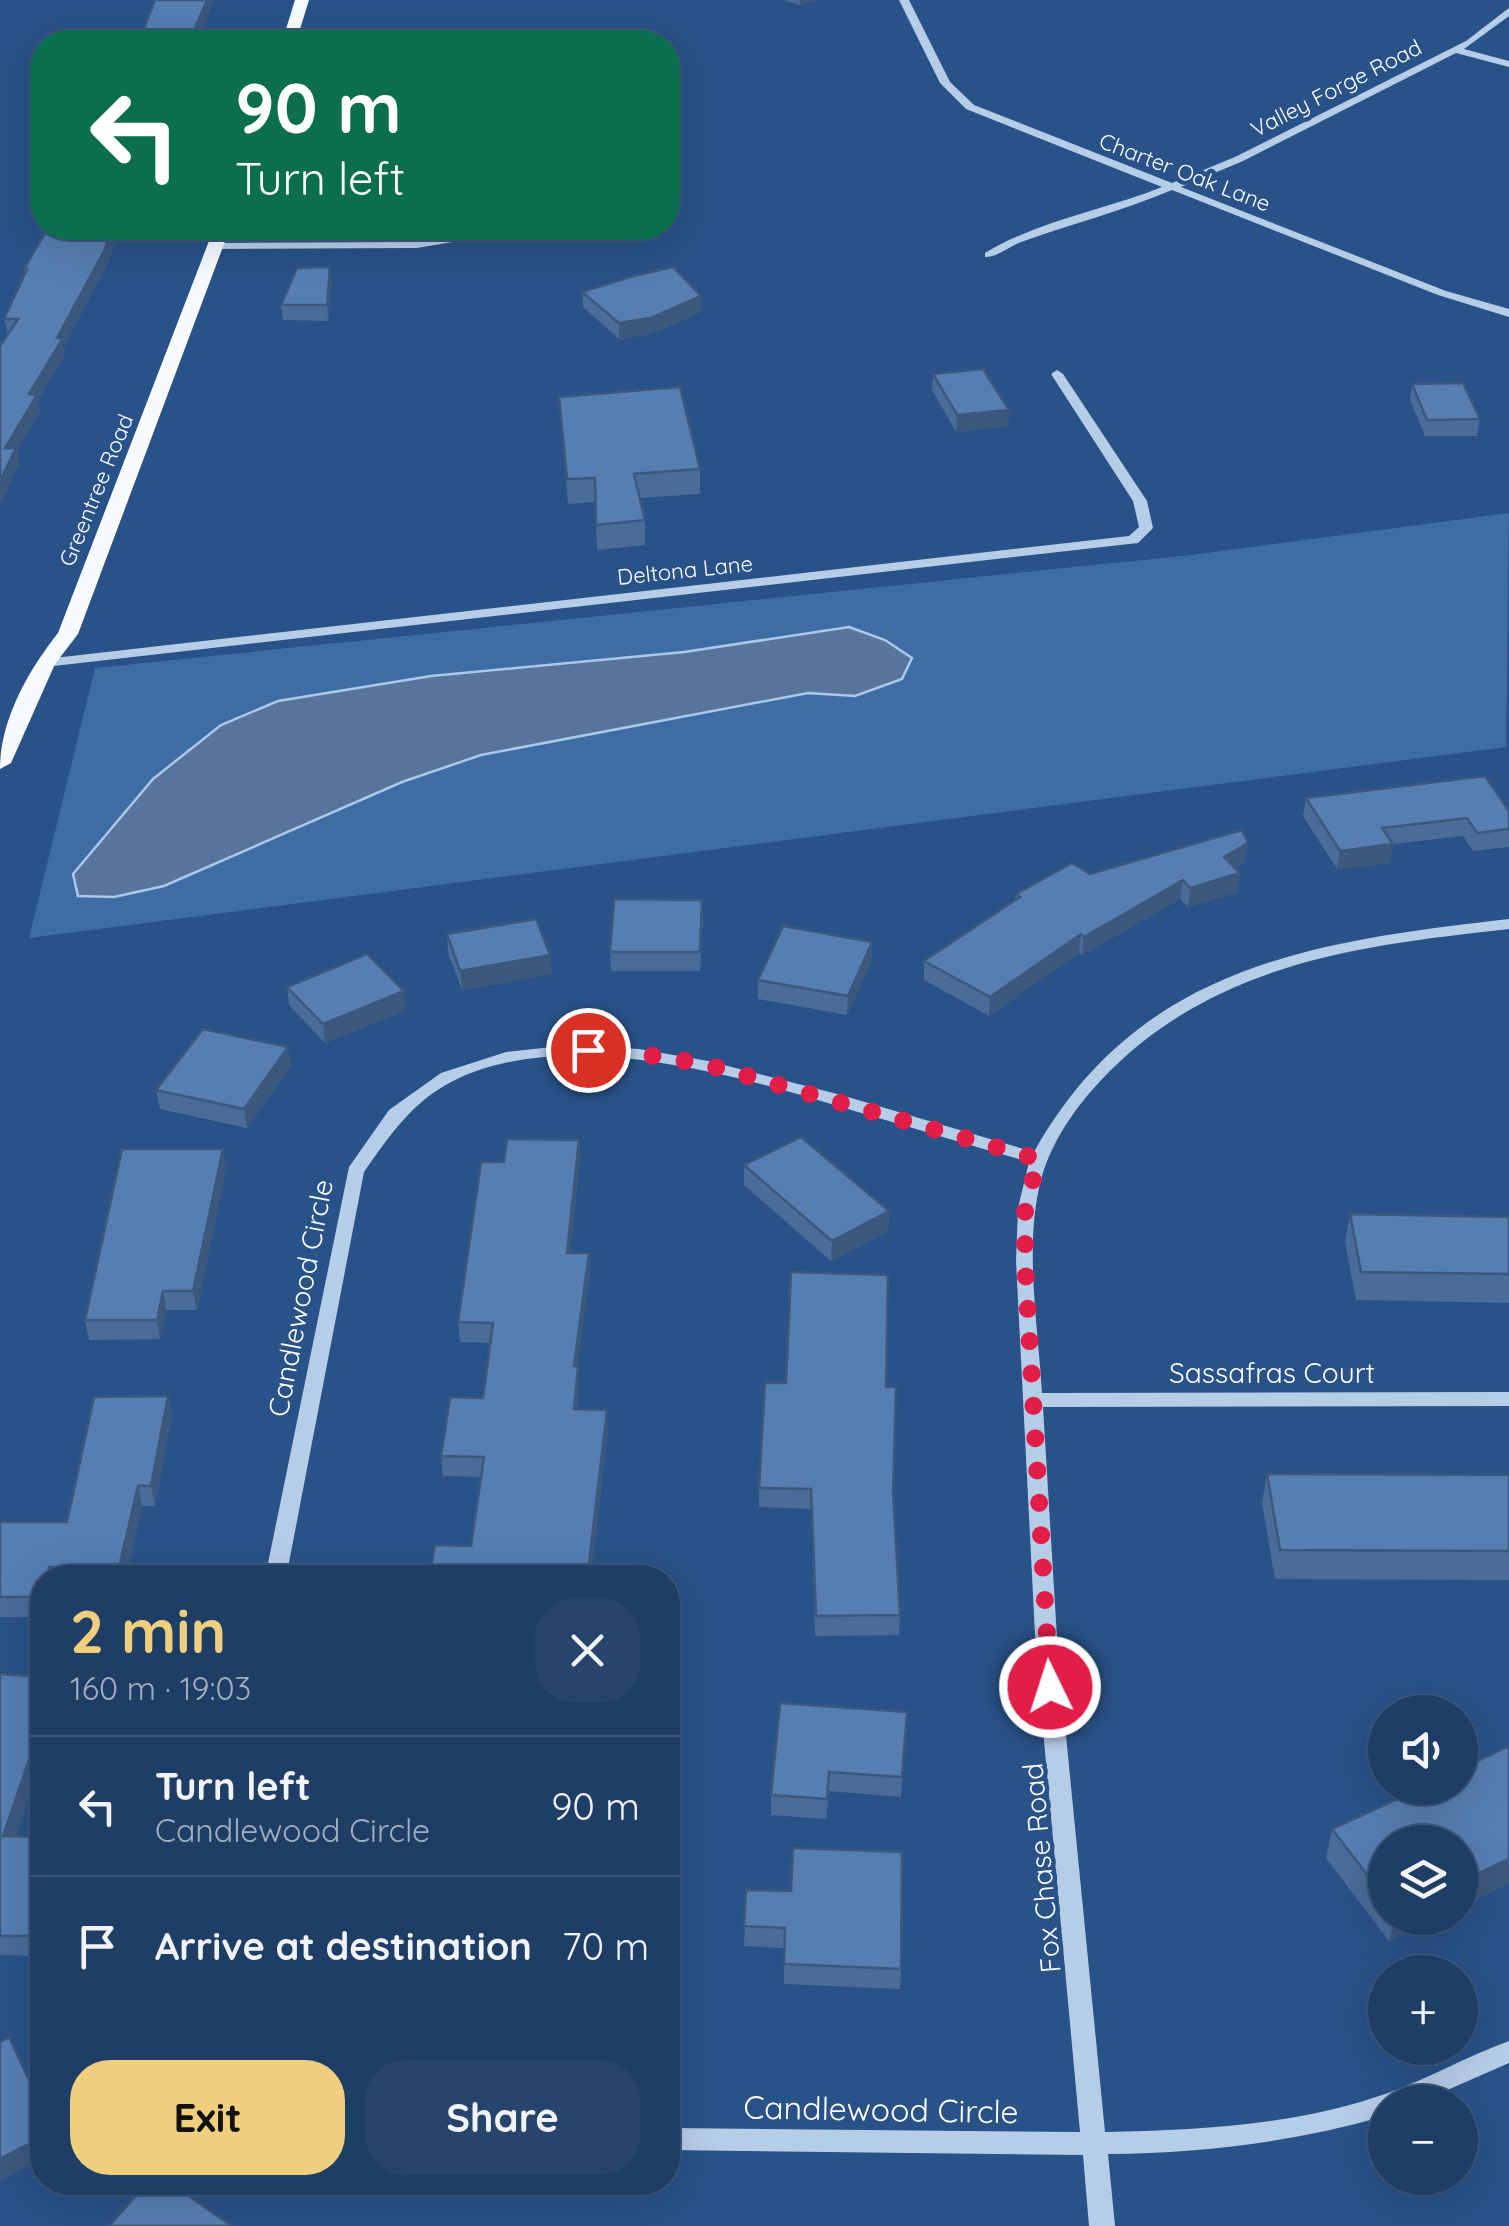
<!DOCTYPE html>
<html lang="en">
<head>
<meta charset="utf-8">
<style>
  :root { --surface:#1f3e66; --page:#27456c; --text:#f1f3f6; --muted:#a1aebf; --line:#3c577a; --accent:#efcf7d }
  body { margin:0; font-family:Quicksand,sans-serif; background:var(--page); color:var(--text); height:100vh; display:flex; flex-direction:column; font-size:38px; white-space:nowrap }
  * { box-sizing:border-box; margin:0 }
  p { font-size:32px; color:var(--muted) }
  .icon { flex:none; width:55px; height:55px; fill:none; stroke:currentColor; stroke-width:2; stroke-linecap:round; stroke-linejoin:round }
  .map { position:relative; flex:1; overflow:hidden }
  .drawer { position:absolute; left:30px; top:1565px; width:650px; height:630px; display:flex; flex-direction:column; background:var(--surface); border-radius:40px; box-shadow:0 10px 40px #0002,0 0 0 2px var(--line) }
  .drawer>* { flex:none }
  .hud { position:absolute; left:30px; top:30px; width:650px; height:210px; border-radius:40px; box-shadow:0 10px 40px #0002,0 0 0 2px var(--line); background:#0b6e4f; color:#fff; overflow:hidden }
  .fabs { position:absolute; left:1368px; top:1695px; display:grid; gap:20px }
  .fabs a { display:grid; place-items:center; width:110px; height:110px; border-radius:50%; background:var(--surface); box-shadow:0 10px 40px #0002,0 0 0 2px var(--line); font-size:50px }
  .pin { position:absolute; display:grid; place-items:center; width:85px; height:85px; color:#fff; margin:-42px; border:5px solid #fff; border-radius:50%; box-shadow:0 2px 10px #0007 }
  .me { position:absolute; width:110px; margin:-55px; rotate:356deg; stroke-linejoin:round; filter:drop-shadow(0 0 8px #0008) }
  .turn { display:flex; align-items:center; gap:35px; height:210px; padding:0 40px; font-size:45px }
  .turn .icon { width:130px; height:130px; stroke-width:2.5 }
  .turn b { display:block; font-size:70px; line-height:85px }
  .round { display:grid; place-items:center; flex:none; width:105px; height:105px; border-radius:40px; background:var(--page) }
  .head { display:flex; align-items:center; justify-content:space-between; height:170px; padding:0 40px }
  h1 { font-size:60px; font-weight:800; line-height:75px; color:var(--accent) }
  .cta { display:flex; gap:20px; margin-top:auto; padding:20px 40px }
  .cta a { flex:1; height:115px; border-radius:40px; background:var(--accent); color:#111; font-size:40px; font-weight:800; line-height:115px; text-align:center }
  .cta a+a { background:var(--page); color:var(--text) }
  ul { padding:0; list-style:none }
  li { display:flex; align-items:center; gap:30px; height:140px; padding:0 40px; border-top:2px solid var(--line) }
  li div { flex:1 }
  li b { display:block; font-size:38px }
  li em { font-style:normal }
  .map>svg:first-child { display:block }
  .green { fill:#3e6ca4 }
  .water { fill:#57749a; stroke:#abc7e9; stroke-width:2.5 }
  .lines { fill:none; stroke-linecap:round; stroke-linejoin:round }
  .minor { fill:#b6cde8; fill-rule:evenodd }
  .major { fill:#f8fbfe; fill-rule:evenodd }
  .wall { fill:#4a6c98 }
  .shaded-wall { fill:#3c587c }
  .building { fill:#567eb1; stroke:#3c587c; stroke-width:2.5 }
  .route { stroke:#e11d48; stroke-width:18; stroke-dasharray:0 32.4 }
  .labels { text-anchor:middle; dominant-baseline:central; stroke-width:9; stroke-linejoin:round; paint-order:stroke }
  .far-street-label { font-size:22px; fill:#fff; stroke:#295288 }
  .street-label { font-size:28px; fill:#fff; stroke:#295288 }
  .near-street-label { font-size:32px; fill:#fff; stroke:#295288 }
</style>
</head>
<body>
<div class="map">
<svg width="1509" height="2226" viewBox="0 0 1509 2226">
  <rect width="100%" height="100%" fill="#295288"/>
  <polygon class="green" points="1509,513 1506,747 29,938 95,668 1191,555"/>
  <polygon class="water" points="849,627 885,640 912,658 902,679 855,696 808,693 481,755 402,782 164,886 114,897 78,896 73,874 153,779 221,725 278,701 431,676 684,652"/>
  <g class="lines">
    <g class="minor">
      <path d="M899,0H909L950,82L974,105L1172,183L1235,157L1466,41L1509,8V16L1464,49L1509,61V67L1456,53L1243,161L1181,187L1446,291L1509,309V317L1438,295L1172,190C1122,211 1071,224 1021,242C1008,247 998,257 985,257V253C1037,221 1105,210 1162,187L966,109L940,83Z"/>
      <polygon points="501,228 512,230 506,233 417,248 215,249 209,246 215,243 417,242"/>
      <polygon points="1057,370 1063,374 1147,501 1153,528 1138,543 45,667 38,663 45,659 1129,536 1139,527 1133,501 1051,374"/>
      <path d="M1509,919V929C1365,945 1224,961 1114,1067C1083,1097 1052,1137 1041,1180C1024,1245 1038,1326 1042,1393L1509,1392V1406L1043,1407L1058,1654L1105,2132C1199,2130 1299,2125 1388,2093C1429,2078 1468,2056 1509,2041V2063L1420,2102H1385V2116C1294,2142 1203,2153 1108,2154L1115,2226H1089L1083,2155L668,2150V2128L1080,2132L1036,1654L1016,1261L1018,1208L1029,1162C973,1146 917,1129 861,1113C746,1078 568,1023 453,1081C413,1101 389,1136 364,1172L286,1578H265L349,1167L389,1110L441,1073L506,1052L571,1045L639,1049L708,1061L841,1095L1034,1152C1138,965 1316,941 1509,919Z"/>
    </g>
    <g class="major">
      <polygon points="295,0 309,0 296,42 282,42"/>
      <path d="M214,228H230L78,634L55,664L11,763L0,769C0,720 28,671 58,633Z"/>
    </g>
  </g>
  <g class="wall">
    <polygon points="783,0 816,0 800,5"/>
    <polygon points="48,228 122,228 106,266 64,346 65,354 38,400 40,411 17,450 19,464 0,504 0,346 8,335 4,319 24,275 24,269"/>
    <polygon points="332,283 328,321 283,320 281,305"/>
    <polygon points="582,292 701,312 651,334 619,339 583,307"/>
    <polygon points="933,374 1009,410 1008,426 956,432 932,390"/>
    <polygon points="1412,384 1480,419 1477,436 1425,436 1410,400"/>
    <polygon points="559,397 700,469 700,494 640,498 645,520 645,545 597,550 595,502 568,504"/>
    <polygon points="1306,798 1509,811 1509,847 1473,851 1463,836 1393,844 1390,863 1337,869 1303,816"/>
    <polygon points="1245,862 1235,868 1238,892 1188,907 1180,899 1082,955 1079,953 989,1016 924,980 924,961 1015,900 1016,894 1090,874"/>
    <polygon points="703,918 700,971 611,971 610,952"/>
    <polygon points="447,934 552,974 462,990 448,953"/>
    <polygon points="872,942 871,961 847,1015 758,999 758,980"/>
    <polygon points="287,987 406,1010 325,1043 289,1005"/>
    <polygon points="291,1066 247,1128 160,1109 156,1090"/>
    <polygon points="579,1140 580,1159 570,1253 589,1253 590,1273 577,1366 579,1386 577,1409 608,1430 591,1578 429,1578 471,1546 481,1477 443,1476 441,1456 483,1398 490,1343 460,1342 458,1322 504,1162"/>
    <polygon points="744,1165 889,1211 888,1231 831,1261 744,1185"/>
    <polygon points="226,1168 197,1310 166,1310 160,1339 89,1340 85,1320"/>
    <polygon points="1350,1214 1509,1217 1509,1303 1356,1300 1345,1242"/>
    <polygon points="886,1387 900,1615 899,1635 815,1636 811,1509 759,1507 759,1488"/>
    <polygon points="168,1396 172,1415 155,1506 142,1506 126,1578 42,1578 42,1617 0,1617 0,1522 67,1522"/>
    <polygon points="1267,1474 1509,1475 1509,1580 1275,1579 1262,1503"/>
    <polygon points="0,1674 42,1677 42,1757 16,1836 42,1837 42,1956 0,1955"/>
    <polygon points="907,1712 901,1797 829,1791 826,1819 771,1815 771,1795"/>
    <polygon points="1509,1746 1509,1883 1460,1907 1385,1842 1385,1918 1438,1918 1389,1941 1326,1858 1332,1829"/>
    <polygon points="746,1890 901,1969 900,1989 784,1984 784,1948 744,1946"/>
  </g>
  <g class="shaded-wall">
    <polygon points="207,0 214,0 197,42 189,42"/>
    <polygon points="800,0 816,0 800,5"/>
    <polygon points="113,228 122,228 106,266 64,346 65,354 38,400 40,411 17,450 19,464 0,504 0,481 5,448 57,338"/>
    <polygon points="330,267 332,283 328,321 327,305"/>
    <polygon points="701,296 701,312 651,334 619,339 619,323"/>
    <polygon points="1009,410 1008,426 956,432 957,415"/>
    <polygon points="1248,843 1245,862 1221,876 1224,857"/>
    <polygon points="1393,844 1390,863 1337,869 1340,851"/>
    <polygon points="1240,873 1238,892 1188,907 1190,888"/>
    <polygon points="1183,880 1180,899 1082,955 1084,937"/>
    <polygon points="1081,934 1079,953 989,1016 990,997"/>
    <polygon points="872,942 871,961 847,1015 848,996"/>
    <polygon points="550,955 552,974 462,990 460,971"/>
    <polygon points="404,991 406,1010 325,1043 323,1024"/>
    <polygon points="288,1047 291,1066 247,1128 244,1109"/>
    <polygon points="579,1140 580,1159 568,1272 567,1253"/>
    <polygon points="223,1149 226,1168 197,1310 193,1291"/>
    <polygon points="889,1211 888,1231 831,1261 832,1241"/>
    <polygon points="589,1253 590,1273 575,1386 574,1366"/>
    <polygon points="163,1291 166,1310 160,1339 157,1320"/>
    <polygon points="578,1366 579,1386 575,1429 574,1409"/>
    <polygon points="168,1396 172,1415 155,1506 151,1486"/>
    <polygon points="607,1410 608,1430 591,1578 589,1578"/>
    <polygon points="138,1486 142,1506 126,1578 122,1578 119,1567"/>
    <polygon points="42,1722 42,1757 9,1856 3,1836"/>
    <polygon points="1509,1859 1509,1883 1460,1907 1460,1882"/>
    <polygon points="1395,1918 1438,1918 1389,1941"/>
    <polygon points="42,2137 42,2159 0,2181 0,2159"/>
  </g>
  <g class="building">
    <polygon points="155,0 207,0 189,42 139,42"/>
    <polygon points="48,228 113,228 104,251 57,338 63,338 29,394 37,395 5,448 16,448 0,481 0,346 18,319 4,319 27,269 24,269"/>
    <polygon points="330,267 327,305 281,305 297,268"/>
    <polygon points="673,267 701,296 651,318 619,323 582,292 633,276"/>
    <polygon points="983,369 1009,410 957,415 933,374"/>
    <polygon points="1463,383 1480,419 1427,420 1412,384"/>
    <polygon points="680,387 700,469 634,474 645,520 596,525 595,478 567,479 559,397"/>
    <polygon points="1485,776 1509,811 1509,829 1477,833 1467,818 1382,828 1393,844 1340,851 1306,798"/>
    <polygon points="1242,830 1248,843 1224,857 1240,873 1190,888 1183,880 1084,937 1081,934 990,997 924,961 1020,897 1016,894 1072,863 1090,874"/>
    <polygon points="614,899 702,900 700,952 610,952"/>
    <polygon points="536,919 550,955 460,971 447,934"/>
    <polygon points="783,926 872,942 848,996 758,980"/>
    <polygon points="367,954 404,991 323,1024 287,987"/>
    <polygon points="203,1029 288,1047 244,1109 156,1090"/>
    <polygon points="801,1137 889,1211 832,1241 744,1165"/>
    <polygon points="507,1139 579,1140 567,1253 589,1253 574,1366 578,1366 574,1409 607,1410 588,1572 552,1571 551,1578 429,1578 435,1545 471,1546 484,1457 441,1456 450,1397 483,1398 493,1323 458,1322 481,1162 504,1162"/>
    <polygon points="122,1149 223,1149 193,1291 163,1291 157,1320 85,1320"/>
    <polygon points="1350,1214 1509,1217 1509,1274 1361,1272"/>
    <polygon points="791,1272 888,1275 886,1387 896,1387 893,1492 900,1615 816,1616 811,1489 759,1488 765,1383 786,1383"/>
    <polygon points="168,1396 151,1486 138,1486 119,1567 49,1567 47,1578 42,1578 42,1597 0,1597 0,1522 67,1522 94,1397"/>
    <polygon points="1267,1474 1509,1475 1509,1551 1280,1550"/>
    <polygon points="0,1674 42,1677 42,1722 3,1836 42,1837 42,1923 39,1936 0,1936"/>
    <polygon points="780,1703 907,1712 902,1777 829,1772 827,1799 771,1795"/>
    <polygon points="1509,1746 1509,1859 1460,1882 1460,1842 1385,1842 1385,1898 1332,1829 1421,1788 1460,1788 1460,1769"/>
    <polygon points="793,1848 902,1852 901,1969 784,1964 785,1928 744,1926 746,1890 791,1891"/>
    <polygon points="9,2037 42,2108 42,2137 0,2159 0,2042"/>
    <polygon points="148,2182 168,2182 232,2226 109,2226"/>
  </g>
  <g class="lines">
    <polyline class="route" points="588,1050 666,1057 719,1068 1038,1159 1025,1212 1025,1262 1050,1687"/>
  </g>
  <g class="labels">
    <g class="far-street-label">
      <text transform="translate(1336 88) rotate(-27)">Valley Forge Road</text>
      <text transform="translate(1185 172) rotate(21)">Charter Oak Lane</text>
      <text transform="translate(96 490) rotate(-68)">Greentree Road</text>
      <text transform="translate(685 570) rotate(-6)">Deltona Lane</text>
    </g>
    <g class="street-label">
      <text transform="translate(300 1298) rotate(-79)">Candlewood Circle</text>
      <text x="1272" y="1372">Sassafras Court</text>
      <text transform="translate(1041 1868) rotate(-95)">Fox Chase Road</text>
    </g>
    <g class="near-street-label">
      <text transform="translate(881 2109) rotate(1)">Candlewood Circle</text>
    </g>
  </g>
</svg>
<div class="fabs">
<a><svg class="icon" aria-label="sound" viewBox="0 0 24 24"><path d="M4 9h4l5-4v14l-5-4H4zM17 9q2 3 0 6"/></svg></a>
<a><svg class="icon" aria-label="layers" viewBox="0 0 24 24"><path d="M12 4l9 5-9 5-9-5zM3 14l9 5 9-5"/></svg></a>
<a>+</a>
<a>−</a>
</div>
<div class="pin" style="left:588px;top:1050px;background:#d93025"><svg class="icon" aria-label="arrive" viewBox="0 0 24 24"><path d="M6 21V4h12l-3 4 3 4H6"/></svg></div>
<svg class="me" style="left:1050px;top:1687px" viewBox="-20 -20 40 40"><circle r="17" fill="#e11d48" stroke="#fff" stroke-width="3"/><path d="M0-11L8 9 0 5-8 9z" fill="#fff"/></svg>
<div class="hud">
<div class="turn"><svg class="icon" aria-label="left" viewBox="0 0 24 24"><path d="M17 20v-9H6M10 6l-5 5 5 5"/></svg><div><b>90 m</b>Turn left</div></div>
</div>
<section class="drawer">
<div class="head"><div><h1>2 min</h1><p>160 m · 19:03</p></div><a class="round"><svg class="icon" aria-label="close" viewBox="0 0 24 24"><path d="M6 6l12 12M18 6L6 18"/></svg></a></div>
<ul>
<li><svg class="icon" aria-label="left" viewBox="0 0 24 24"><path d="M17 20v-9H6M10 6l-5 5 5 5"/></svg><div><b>Turn left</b><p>Candlewood Circle</p></div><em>90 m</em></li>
<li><svg class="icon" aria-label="arrive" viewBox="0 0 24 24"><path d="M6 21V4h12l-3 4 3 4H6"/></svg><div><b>Arrive at destination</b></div><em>70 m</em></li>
</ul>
<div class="cta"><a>Exit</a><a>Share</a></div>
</section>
</div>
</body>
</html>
